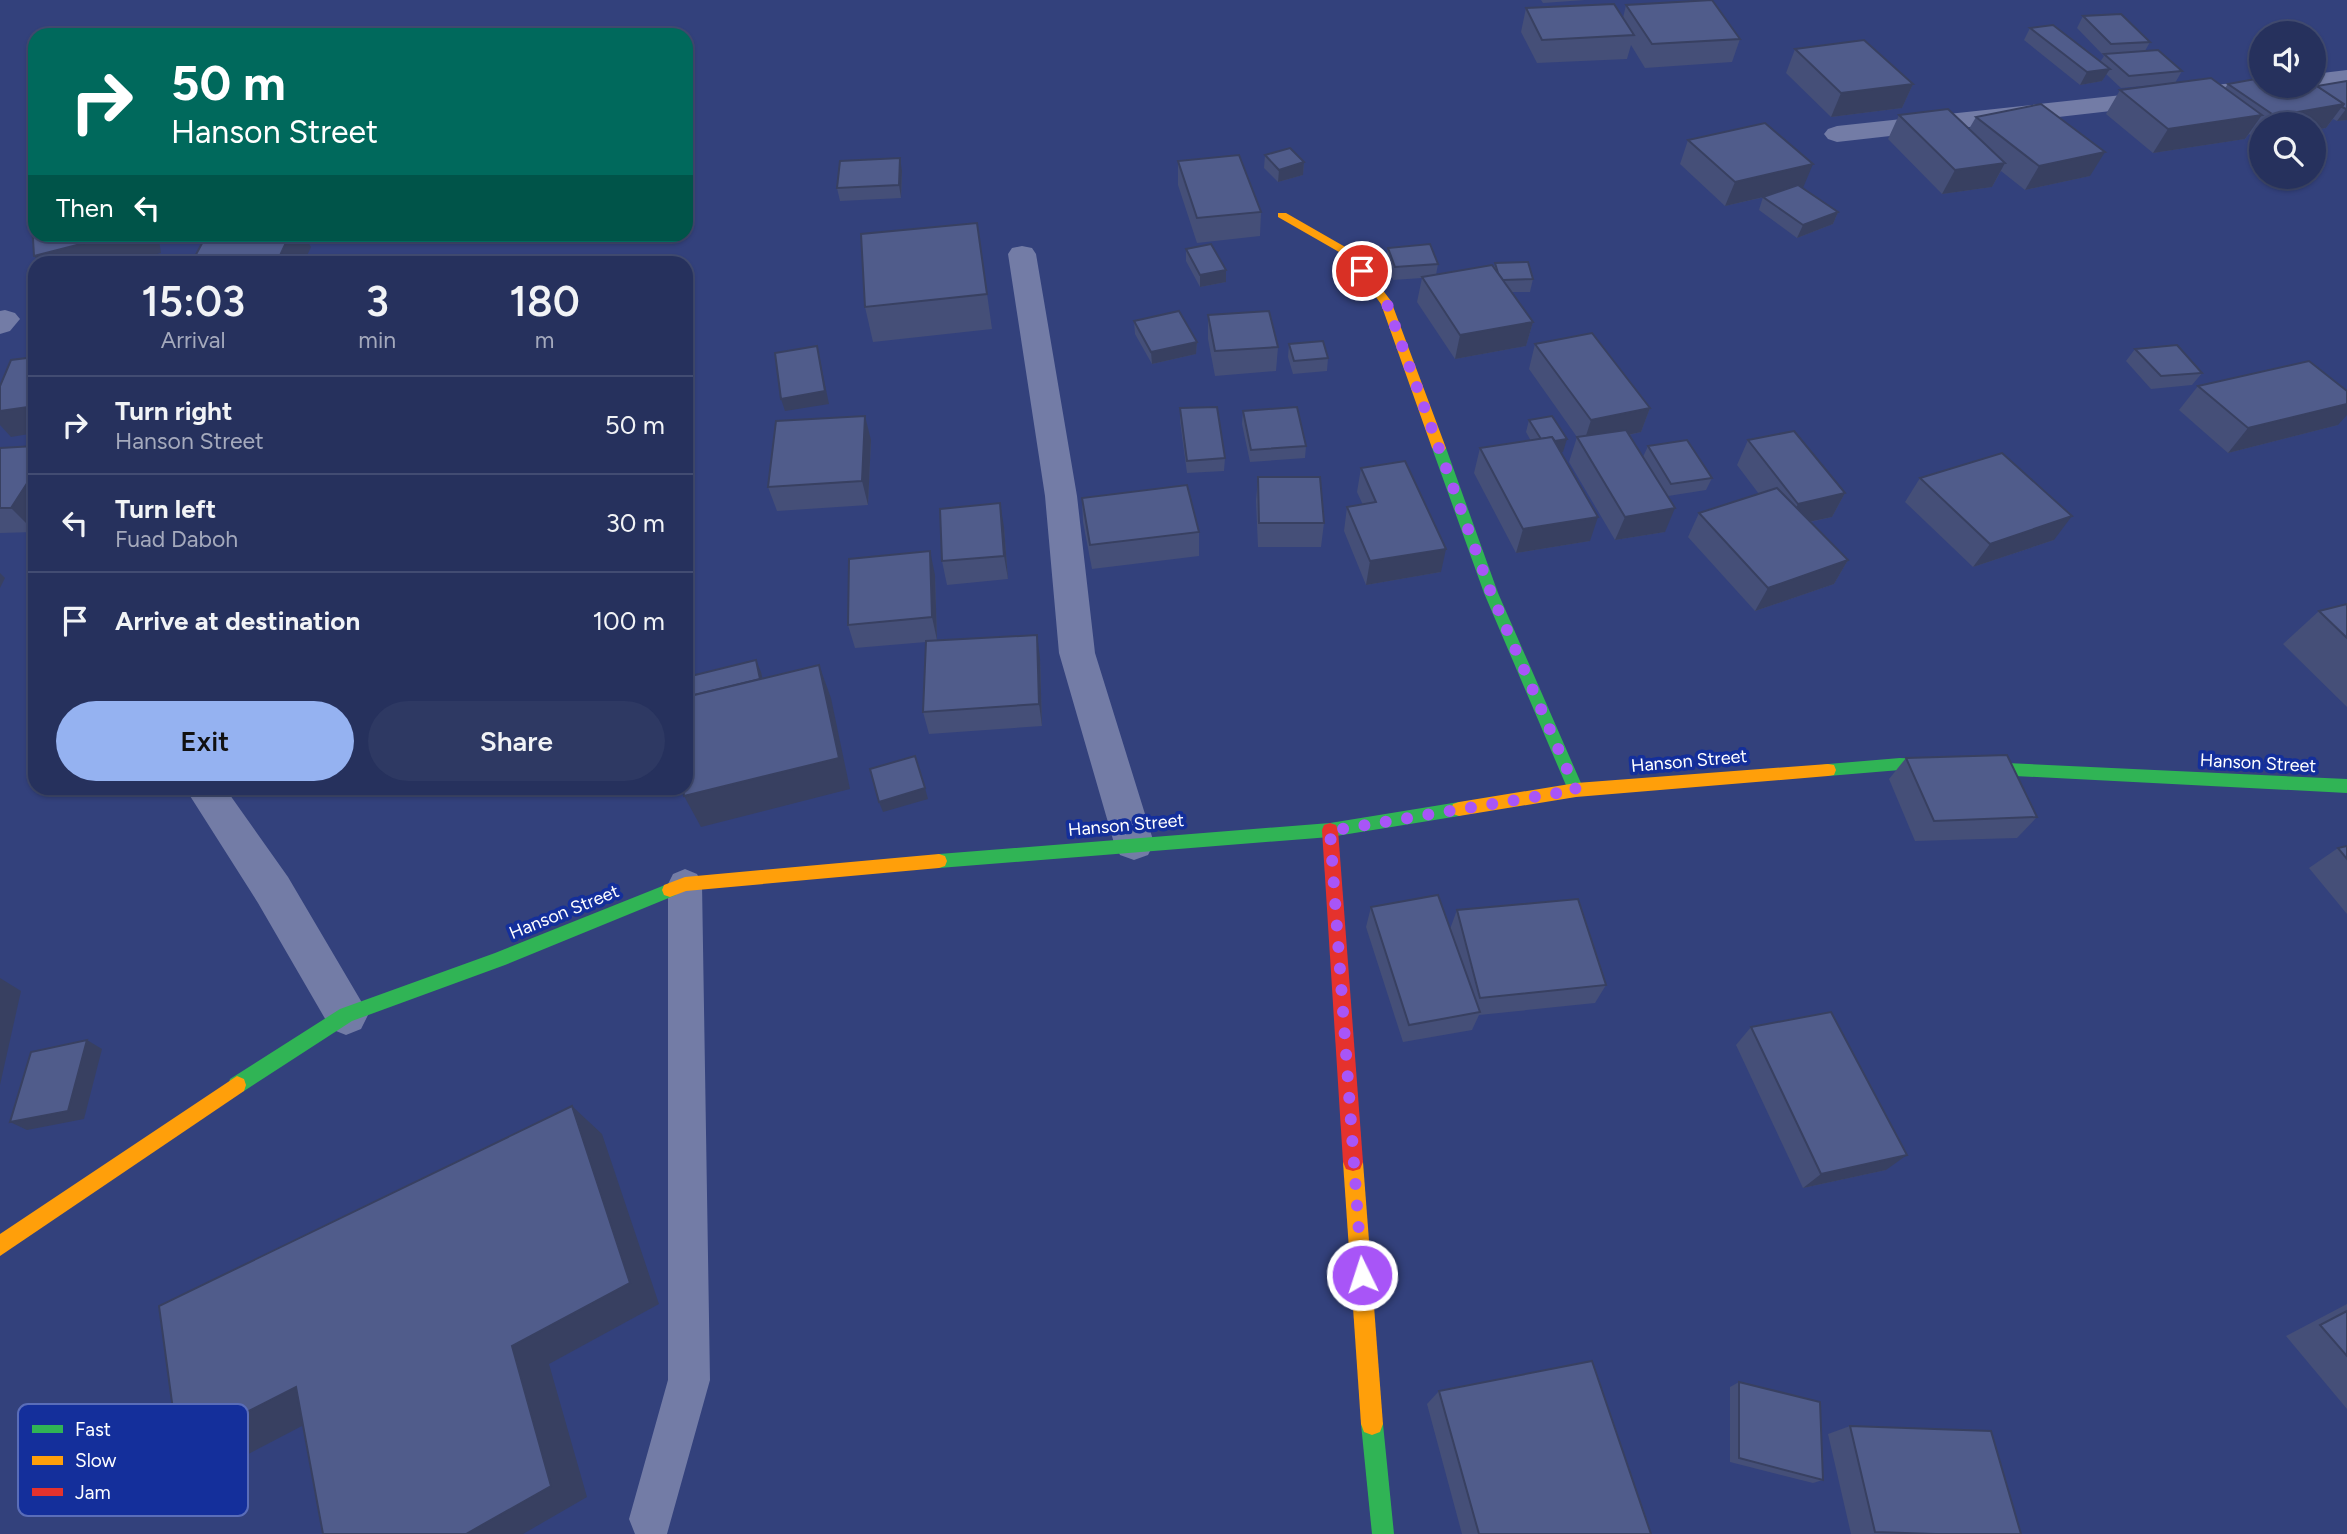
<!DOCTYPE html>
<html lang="en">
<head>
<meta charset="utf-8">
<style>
  :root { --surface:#26315d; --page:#2e3963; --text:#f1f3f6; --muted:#a4a9bc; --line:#424c72; --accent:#95b2f1 }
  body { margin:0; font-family:Figtree,sans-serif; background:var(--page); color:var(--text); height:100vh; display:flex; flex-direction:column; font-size:26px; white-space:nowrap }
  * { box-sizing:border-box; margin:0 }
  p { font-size:23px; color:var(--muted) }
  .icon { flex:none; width:38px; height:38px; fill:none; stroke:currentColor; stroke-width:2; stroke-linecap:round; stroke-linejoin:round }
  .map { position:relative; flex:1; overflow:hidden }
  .sheet { position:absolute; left:28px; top:256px; width:665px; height:539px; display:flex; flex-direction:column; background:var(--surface); border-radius:21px; box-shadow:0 2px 5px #0004,0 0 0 2px var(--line) }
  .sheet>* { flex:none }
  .banner { position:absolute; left:28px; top:28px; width:665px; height:214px; border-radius:21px; box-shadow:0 2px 5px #0004,0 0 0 2px var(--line); background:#00695c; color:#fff; overflow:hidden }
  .tools { position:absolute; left:2249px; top:21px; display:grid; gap:14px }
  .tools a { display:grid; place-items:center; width:77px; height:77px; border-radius:50%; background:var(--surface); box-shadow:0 2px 5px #0004,0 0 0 2px var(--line); font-size:35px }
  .pin { position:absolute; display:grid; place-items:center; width:60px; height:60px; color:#fff; margin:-30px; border:4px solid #fff; border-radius:50%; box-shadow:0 2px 7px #0007 }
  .me { position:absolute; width:77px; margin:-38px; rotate:356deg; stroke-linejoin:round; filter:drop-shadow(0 0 5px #0008) }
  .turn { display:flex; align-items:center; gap:24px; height:147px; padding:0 28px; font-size:32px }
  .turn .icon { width:91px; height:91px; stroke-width:2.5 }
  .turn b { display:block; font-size:49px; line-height:60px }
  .then { display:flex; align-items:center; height:66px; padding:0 28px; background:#0003; gap:14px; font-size:26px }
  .eta { display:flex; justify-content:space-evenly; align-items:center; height:119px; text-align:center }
  .eta b { font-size:42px; font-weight:600; line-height:49px }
  .action { display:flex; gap:14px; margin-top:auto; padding:14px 28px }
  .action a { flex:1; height:80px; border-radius:42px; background:var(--accent); color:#111; font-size:28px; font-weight:600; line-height:80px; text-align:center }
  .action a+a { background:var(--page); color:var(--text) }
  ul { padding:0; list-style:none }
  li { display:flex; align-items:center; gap:21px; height:98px; padding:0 28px; border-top:2px solid var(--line) }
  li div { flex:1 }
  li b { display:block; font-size:26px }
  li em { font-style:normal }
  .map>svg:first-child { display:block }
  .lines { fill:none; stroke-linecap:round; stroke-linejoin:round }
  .lane { fill:#737ca6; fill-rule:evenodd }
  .street { fill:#737ca6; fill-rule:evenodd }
  .fast { fill:#30b455; fill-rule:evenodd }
  .slow { fill:#ff9f0a; fill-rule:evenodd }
  .jam { fill:#e5322d; fill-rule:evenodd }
  .wall { fill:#454f78 }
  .shaded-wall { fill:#384061 }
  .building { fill:#505c8b; stroke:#384061; stroke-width:2 }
  .route { stroke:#a855f7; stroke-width:12; stroke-dasharray:0 21.6 }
  .labels { text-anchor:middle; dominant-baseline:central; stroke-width:7; stroke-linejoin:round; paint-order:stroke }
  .street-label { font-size:18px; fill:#fff; stroke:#142f9b }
  .key { fill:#142f9b; stroke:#5a6db9; stroke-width:2 }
  .key-label { font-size:19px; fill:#fff }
</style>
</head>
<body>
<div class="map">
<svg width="2347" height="1534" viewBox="0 0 2347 1534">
  <rect width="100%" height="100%" fill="#33417c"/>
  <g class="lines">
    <polygon class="lane" points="685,869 697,874 702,884 710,1380 667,1534 635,1534 629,1519 668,1380 668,884 673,874"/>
    <g class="street">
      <polygon points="2347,70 2347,84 2314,88 2305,86 2314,86 2314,74"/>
      <polygon points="2261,80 2261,86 2281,86 2278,91 2269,93 1837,142 1828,139 1824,134 1828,129 1837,126"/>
      <polygon points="1022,246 1032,248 1036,254 1077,496 1095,653 1154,843 1148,855 1134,860 1120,855 1114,843 1059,653 1045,496 1008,254 1012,248"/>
      <polygon points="5,310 15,313 20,319 10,331 0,334 0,311"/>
      <polygon points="185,788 225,788 288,877 361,1001 368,1015 361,1029 346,1035 331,1029 258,903"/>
    </g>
    <g class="fast">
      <polygon points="1439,444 1446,448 1498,593 1584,790 1582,795 1570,795 1568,790 1484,593 1432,448"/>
      <polygon points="1900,758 2347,779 2347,793 1900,770 1828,776 1822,775 1820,770 1822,765 1828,764"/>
      <polygon points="1459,802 1465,804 1467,809 1465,814 1459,816 1330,837 939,868 933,866 931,861 933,856 939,854 1330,823"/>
      <polygon points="670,883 676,885 678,890 676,895 505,965 352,1021 244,1091 237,1094 230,1091 228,1085 230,1079 340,1009 495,953"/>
      <polygon points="1372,1413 1380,1416 1383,1424 1394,1534 1372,1534 1361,1424 1364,1416"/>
    </g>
    <g class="slow">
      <polygon points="1278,213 1286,213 1354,252 1391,301 1446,448 1444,451 1439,452 1432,448 1381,304 1346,256 1278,217"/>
      <polygon points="1828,764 1834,765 1836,770 1834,775 1828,776 1576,797 1459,816 1453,814 1451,809 1453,804 1459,802 1576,783"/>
      <polygon points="939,854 945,856 947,861 945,866 939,868 686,891 670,897 664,895 662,890 664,885 685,877"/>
      <polygon points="237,1076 244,1079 246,1085 244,1091 0,1256 0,1234"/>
      <polygon points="1353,1153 1360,1155 1363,1162 1383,1424 1380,1432 1372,1435 1364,1432 1361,1424 1343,1162 1346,1155"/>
    </g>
    <polygon class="jam" points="1330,823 1336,825 1338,830 1363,1162 1360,1169 1353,1171 1346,1169 1343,1162 1322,830 1324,825"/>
  </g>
  <g class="wall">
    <polygon points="1541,0 1585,0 1543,3"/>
    <polygon points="1626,5 1740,39 1732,62 1645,68 1631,45 1627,59 1537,63 1521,32 1526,8 1623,18"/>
    <polygon points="2083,16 2150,42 2145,51 2182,71 2175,83 2225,88 2228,84 2317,86 2347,81 2347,120 2337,121 2333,119 2326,128 2314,130 2314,124 2261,124 2261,140 2258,140 2249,134 2245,139 2153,153 2106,114 2120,90 2165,84 2121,88 2106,74 2102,81 2080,85 2024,40 2030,28 2100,62 2104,56 2077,28"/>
    <polygon points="1795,49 1913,84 1902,108 1831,117 1786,73"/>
    <polygon points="1899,115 1969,129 1976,117 2090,176 2025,190 2001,171 1992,187 1942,194 1888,139"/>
    <polygon points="1688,140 1803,188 1838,212 1833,224 1797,238 1759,210 1763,197 1765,197 1725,206 1680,164"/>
    <polygon points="1265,155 1304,162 1303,175 1278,182 1264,168"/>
    <polygon points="1178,161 1261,212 1260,236 1197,243 1178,185"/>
    <polygon points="902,171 901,198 840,201 837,188"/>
    <polygon points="977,223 992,329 873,342 865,307"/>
    <polygon points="1388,248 1438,264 1436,275 1494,268 1495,263 1533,279 1530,292 1512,292 1533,322 1526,346 1455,359 1417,302 1422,278 1393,280 1386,260"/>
    <polygon points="1186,249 1226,282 1200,287 1186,261"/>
    <polygon points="1208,315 1278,347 1276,371 1215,376 1208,339"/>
    <polygon points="1134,321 1197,342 1196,354 1152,364 1135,334"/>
    <polygon points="1289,344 1328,358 1327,371 1293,374 1288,357"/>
    <polygon points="1535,344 1650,408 1641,432 1629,435 1643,457 1648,446 1712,478 1706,490 1668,496 1665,532 1615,540 1569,462 1577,437 1529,369"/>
    <polygon points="2135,349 2202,373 2192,385 2151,389 2126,361"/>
    <polygon points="2198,386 2338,425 2228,453 2179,410"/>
    <polygon points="1180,408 1225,458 1224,471 1187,473 1180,421"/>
    <polygon points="1243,411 1306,446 1305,458 1250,462 1242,424"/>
    <polygon points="1529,420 1563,452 1561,452 1590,541 1516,553 1474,473 1480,448 1531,441 1526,432"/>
    <polygon points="871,440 868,505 777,511 768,487"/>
    <polygon points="1748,440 1845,493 1832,517 1810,522 1848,560 1834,584 1755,611 1688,537 1699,513 1759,494 1737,465"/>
    <polygon points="0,448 35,532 0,533"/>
    <polygon points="1361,468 1441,572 1366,585 1344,531 1347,507 1363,505 1357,492"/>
    <polygon points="1258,477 1324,523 1321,547 1258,547 1256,501"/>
    <polygon points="1920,478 2054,540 1973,567 1905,502"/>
    <polygon points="1082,498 1199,532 1199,556 1092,569 1083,522"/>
    <polygon points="1004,527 1008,579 947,585 942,561"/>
    <polygon points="35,561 35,582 28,575"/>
    <polygon points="935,575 937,640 1040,658 1042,726 929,734 923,712 926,642 855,648 848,625"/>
    <polygon points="2347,604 2347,707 2283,644 2319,611"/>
    <polygon points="1906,758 2037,817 2017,838 1915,841 1889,779"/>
    <polygon points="2347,846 2347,914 2309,868 2338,848"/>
    <polygon points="1371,907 1450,929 1457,910 1606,985 1595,1003 1479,1015 1472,1030 1403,1042 1366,927"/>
    <polygon points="1751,1027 1886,1170 1803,1188 1736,1045"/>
    <polygon points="2347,1304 2347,1409 2286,1336"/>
    <polygon points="1739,1382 1823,1480 1813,1483 1730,1462 1730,1387"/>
    <polygon points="1439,1391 1651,1534 1462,1534 1427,1404"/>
    <polygon points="1850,1426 2021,1534 1851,1534 1828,1434"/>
  </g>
  <g class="shaded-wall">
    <polygon points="2110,69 2102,81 2080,85 2087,72"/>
    <polygon points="1913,84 1902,108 1831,117 1841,93"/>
    <polygon points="2344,104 2326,128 2314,130 2314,124 2270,124 2275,116"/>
    <polygon points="2346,109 2347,109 2347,120 2337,121"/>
    <polygon points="2262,115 2245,139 2153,153 2168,129"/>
    <polygon points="2105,152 2090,176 2025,190 2039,166"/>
    <polygon points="900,158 902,171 901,198 899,185"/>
    <polygon points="1304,162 1303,175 1278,182 1279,170"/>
    <polygon points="2005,163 1992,187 1942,194 1955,170"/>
    <polygon points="1813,164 1803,188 1725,206 1735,182"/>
    <polygon points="1838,212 1833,224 1797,238 1803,225"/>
    <polygon points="120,234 158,234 161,253 124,262 39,262 34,256"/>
    <polygon points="290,234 303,234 311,247 304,262 277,262"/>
    <polygon points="1226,270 1226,282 1200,287 1200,275"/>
    <polygon points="1533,322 1526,346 1455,359 1460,335"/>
    <polygon points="1197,342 1196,354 1152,364 1151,352"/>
    <polygon points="817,346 829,404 785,411 781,399"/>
    <polygon points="2347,404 2347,415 2338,425 2228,453 2248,428"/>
    <polygon points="35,406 35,433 11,437 0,425 0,411"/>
    <polygon points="1650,408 1641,432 1583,445 1591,420"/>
    <polygon points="865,416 871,440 868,505 862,481"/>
    <polygon points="1567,439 1563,452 1540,456 1544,443"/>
    <polygon points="35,471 35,532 11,508"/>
    <polygon points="1845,493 1832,517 1785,527 1798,504"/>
    <polygon points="1000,503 1004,527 1008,579 1004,556"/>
    <polygon points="1675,508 1665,532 1615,540 1625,517"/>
    <polygon points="2072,516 2054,540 1973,567 1990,544"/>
    <polygon points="1598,517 1590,541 1516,553 1523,529"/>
    <polygon points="1446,549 1441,572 1366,585 1370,561"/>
    <polygon points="930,551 935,575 937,640 932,617"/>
    <polygon points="1848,560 1834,584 1755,611 1768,588"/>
    <polygon points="0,573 5,578 0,588"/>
    <polygon points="1037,635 1040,658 1042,726 1039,704"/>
    <polygon points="756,660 761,672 767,697 700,714"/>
    <polygon points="819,665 831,698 850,789 701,827 684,796"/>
    <polygon points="925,788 928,799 883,812 879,802"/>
    <polygon points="0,978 21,991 0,1085"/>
    <polygon points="87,1040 102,1049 84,1119 27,1130 10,1122"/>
    <polygon points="572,1106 602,1134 659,1304 549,1364 587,1497 523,1534 466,1534"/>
    <polygon points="1907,1155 1886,1170 1803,1188 1821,1174"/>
    <polygon points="296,1387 346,1403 235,1461 178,1447"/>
  </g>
  <g class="building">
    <polygon points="1712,0 1740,39 1652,44 1626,5"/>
    <polygon points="1614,4 1634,35 1542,40 1526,8"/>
    <polygon points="2121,14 2150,42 2111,44 2083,16"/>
    <polygon points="2053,25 2110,69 2087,72 2030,28"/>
    <polygon points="1864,40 1913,84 1841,93 1795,49"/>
    <polygon points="2158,50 2182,71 2129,76 2104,54"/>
    <polygon points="2211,78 2262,115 2168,129 2120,90"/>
    <polygon points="2261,78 2261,86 2314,86 2314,84 2344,104 2275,116 2228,84"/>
    <polygon points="2347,81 2347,109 2346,109 2342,107 2344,104 2317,86"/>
    <polygon points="2041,104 2105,152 2039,166 1976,117"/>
    <polygon points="1948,109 2005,163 1955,170 1899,115"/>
    <polygon points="1765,123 1813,164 1735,182 1688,140"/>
    <polygon points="1290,148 1304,162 1279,170 1265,155"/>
    <polygon points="1239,155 1261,212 1197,218 1178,161"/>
    <polygon points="900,158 899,185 837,188 840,161"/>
    <polygon points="1798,185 1838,212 1803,225 1763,197"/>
    <polygon points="35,221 35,234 120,234 34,256 32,222"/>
    <polygon points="977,223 987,294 865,307 861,234"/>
    <polygon points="207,234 290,234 277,262 192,262"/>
    <polygon points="1211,244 1226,270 1200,275 1186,249"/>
    <polygon points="1430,244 1438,264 1395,267 1388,248"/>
    <polygon points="1528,262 1533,279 1503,280 1498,273 1495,263"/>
    <polygon points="1492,265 1533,322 1460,335 1422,277"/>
    <polygon points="1179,311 1197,342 1151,352 1134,321"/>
    <polygon points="1269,311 1278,347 1215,351 1208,315"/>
    <polygon points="1592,333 1650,408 1591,420 1535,344"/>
    <polygon points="1323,341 1328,358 1294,361 1289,344"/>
    <polygon points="2177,345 2202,373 2161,376 2135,349"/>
    <polygon points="817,346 825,391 781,399 775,353"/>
    <polygon points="35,357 35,406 0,411 0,386 11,360"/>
    <polygon points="2309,361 2347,391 2347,404 2248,428 2198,386"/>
    <polygon points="1217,407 1225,458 1187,461 1180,408"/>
    <polygon points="1297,407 1306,446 1251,450 1243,411"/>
    <polygon points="865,416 862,481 768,487 776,421"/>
    <polygon points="1552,416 1567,439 1555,441 1552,437 1541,439 1529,420"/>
    <polygon points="1626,430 1675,508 1625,517 1577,437"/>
    <polygon points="1794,431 1845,493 1798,504 1748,440"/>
    <polygon points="1552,437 1598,517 1523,529 1480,448"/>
    <polygon points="1687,440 1712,478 1671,484 1648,446"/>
    <polygon points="35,446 35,471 11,508 0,508 0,448"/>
    <polygon points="2002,453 2072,516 1990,544 1920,478"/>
    <polygon points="1405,461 1446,549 1370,561 1347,507 1376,502 1361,468"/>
    <polygon points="1258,477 1320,477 1324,523 1259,523"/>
    <polygon points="1187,485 1199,532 1090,545 1082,498"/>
    <polygon points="1777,488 1848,560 1768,588 1699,513"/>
    <polygon points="1000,503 1004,556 942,561 940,509"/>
    <polygon points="930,551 932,617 848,625 849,559"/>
    <polygon points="35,561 35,575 28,575"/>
    <polygon points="2347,604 2347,638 2319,611"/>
    <polygon points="1037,635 1039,704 923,712 926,641"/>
    <polygon points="756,660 760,679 694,695 691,676"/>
    <polygon points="819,665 839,758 684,796 683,788 686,788 686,697"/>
    <polygon points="2007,755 2037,817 1934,821 1906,758"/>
    <polygon points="915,756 925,788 879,802 870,769"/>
    <polygon points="2347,846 2347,859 2338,848"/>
    <polygon points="1438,895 1480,1012 1409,1025 1371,907"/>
    <polygon points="1578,899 1606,985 1480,998 1457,910"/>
    <polygon points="1831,1012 1907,1155 1821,1174 1751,1027"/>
    <polygon points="87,1040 68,1111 10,1122 31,1052"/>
    <polygon points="572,1106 630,1283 512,1346 551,1486 466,1534 323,1534 296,1387 178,1447 159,1306"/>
    <polygon points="2347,1311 2347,1356 2320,1325"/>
    <polygon points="1592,1361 1651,1534 1479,1534 1439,1391"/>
    <polygon points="1739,1382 1820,1402 1823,1480 1739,1458"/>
    <polygon points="1850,1426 1991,1431 2021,1534 1935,1534 1875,1532"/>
  </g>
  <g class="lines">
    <polyline class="route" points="1362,271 1387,304 1491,593 1576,790 1330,831 1362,1275"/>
  </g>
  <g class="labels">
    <g class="street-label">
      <text transform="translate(1689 761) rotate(-5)">Hanson Street</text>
      <text transform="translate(2258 763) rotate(3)">Hanson Street</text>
      <text transform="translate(1126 825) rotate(-5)">Hanson Street</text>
      <text transform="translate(564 912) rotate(-22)">Hanson Street</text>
    </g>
  </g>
  <rect x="18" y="1404" width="230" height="112" rx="10" class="key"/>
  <rect x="32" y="1425" width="31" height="8" fill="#30b455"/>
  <rect x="32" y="1456" width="31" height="9" fill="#ff9f0a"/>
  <rect x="32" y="1488" width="31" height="8" fill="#e5322d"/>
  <g class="key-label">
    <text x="75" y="1436">Fast</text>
    <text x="75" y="1467">Slow</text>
    <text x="75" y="1499">Jam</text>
  </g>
</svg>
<div class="tools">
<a><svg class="icon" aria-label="sound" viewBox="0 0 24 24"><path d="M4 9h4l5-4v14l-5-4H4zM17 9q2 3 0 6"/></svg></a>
<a><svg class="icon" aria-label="search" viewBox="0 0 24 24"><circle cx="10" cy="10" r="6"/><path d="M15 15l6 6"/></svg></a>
</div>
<div class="pin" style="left:1362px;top:271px;background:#d93025"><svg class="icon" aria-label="arrive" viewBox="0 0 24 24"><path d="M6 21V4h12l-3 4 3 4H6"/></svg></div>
<svg class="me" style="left:1362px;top:1275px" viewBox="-20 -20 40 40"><circle r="17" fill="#a855f7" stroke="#fff" stroke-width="3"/><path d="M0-11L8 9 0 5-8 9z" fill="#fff"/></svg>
<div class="banner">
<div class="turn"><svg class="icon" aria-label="right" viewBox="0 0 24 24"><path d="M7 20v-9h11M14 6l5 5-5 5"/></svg><div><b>50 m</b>Hanson Street</div></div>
<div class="then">Then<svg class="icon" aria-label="left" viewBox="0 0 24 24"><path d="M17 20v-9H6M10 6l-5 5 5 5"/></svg></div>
</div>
<section class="sheet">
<div class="eta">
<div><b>15:03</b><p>Arrival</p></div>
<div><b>3</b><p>min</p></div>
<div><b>180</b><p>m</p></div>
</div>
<ul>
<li><svg class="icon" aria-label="right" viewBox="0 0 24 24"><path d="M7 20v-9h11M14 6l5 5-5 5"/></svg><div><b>Turn right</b><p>Hanson Street</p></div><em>50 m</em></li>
<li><svg class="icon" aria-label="left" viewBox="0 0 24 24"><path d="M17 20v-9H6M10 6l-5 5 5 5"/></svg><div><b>Turn left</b><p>Fuad Daboh</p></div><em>30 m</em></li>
<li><svg class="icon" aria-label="arrive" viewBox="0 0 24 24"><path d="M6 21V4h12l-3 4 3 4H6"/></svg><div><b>Arrive at destination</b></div><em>100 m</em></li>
</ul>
<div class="action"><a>Exit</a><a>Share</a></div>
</section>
</div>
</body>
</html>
